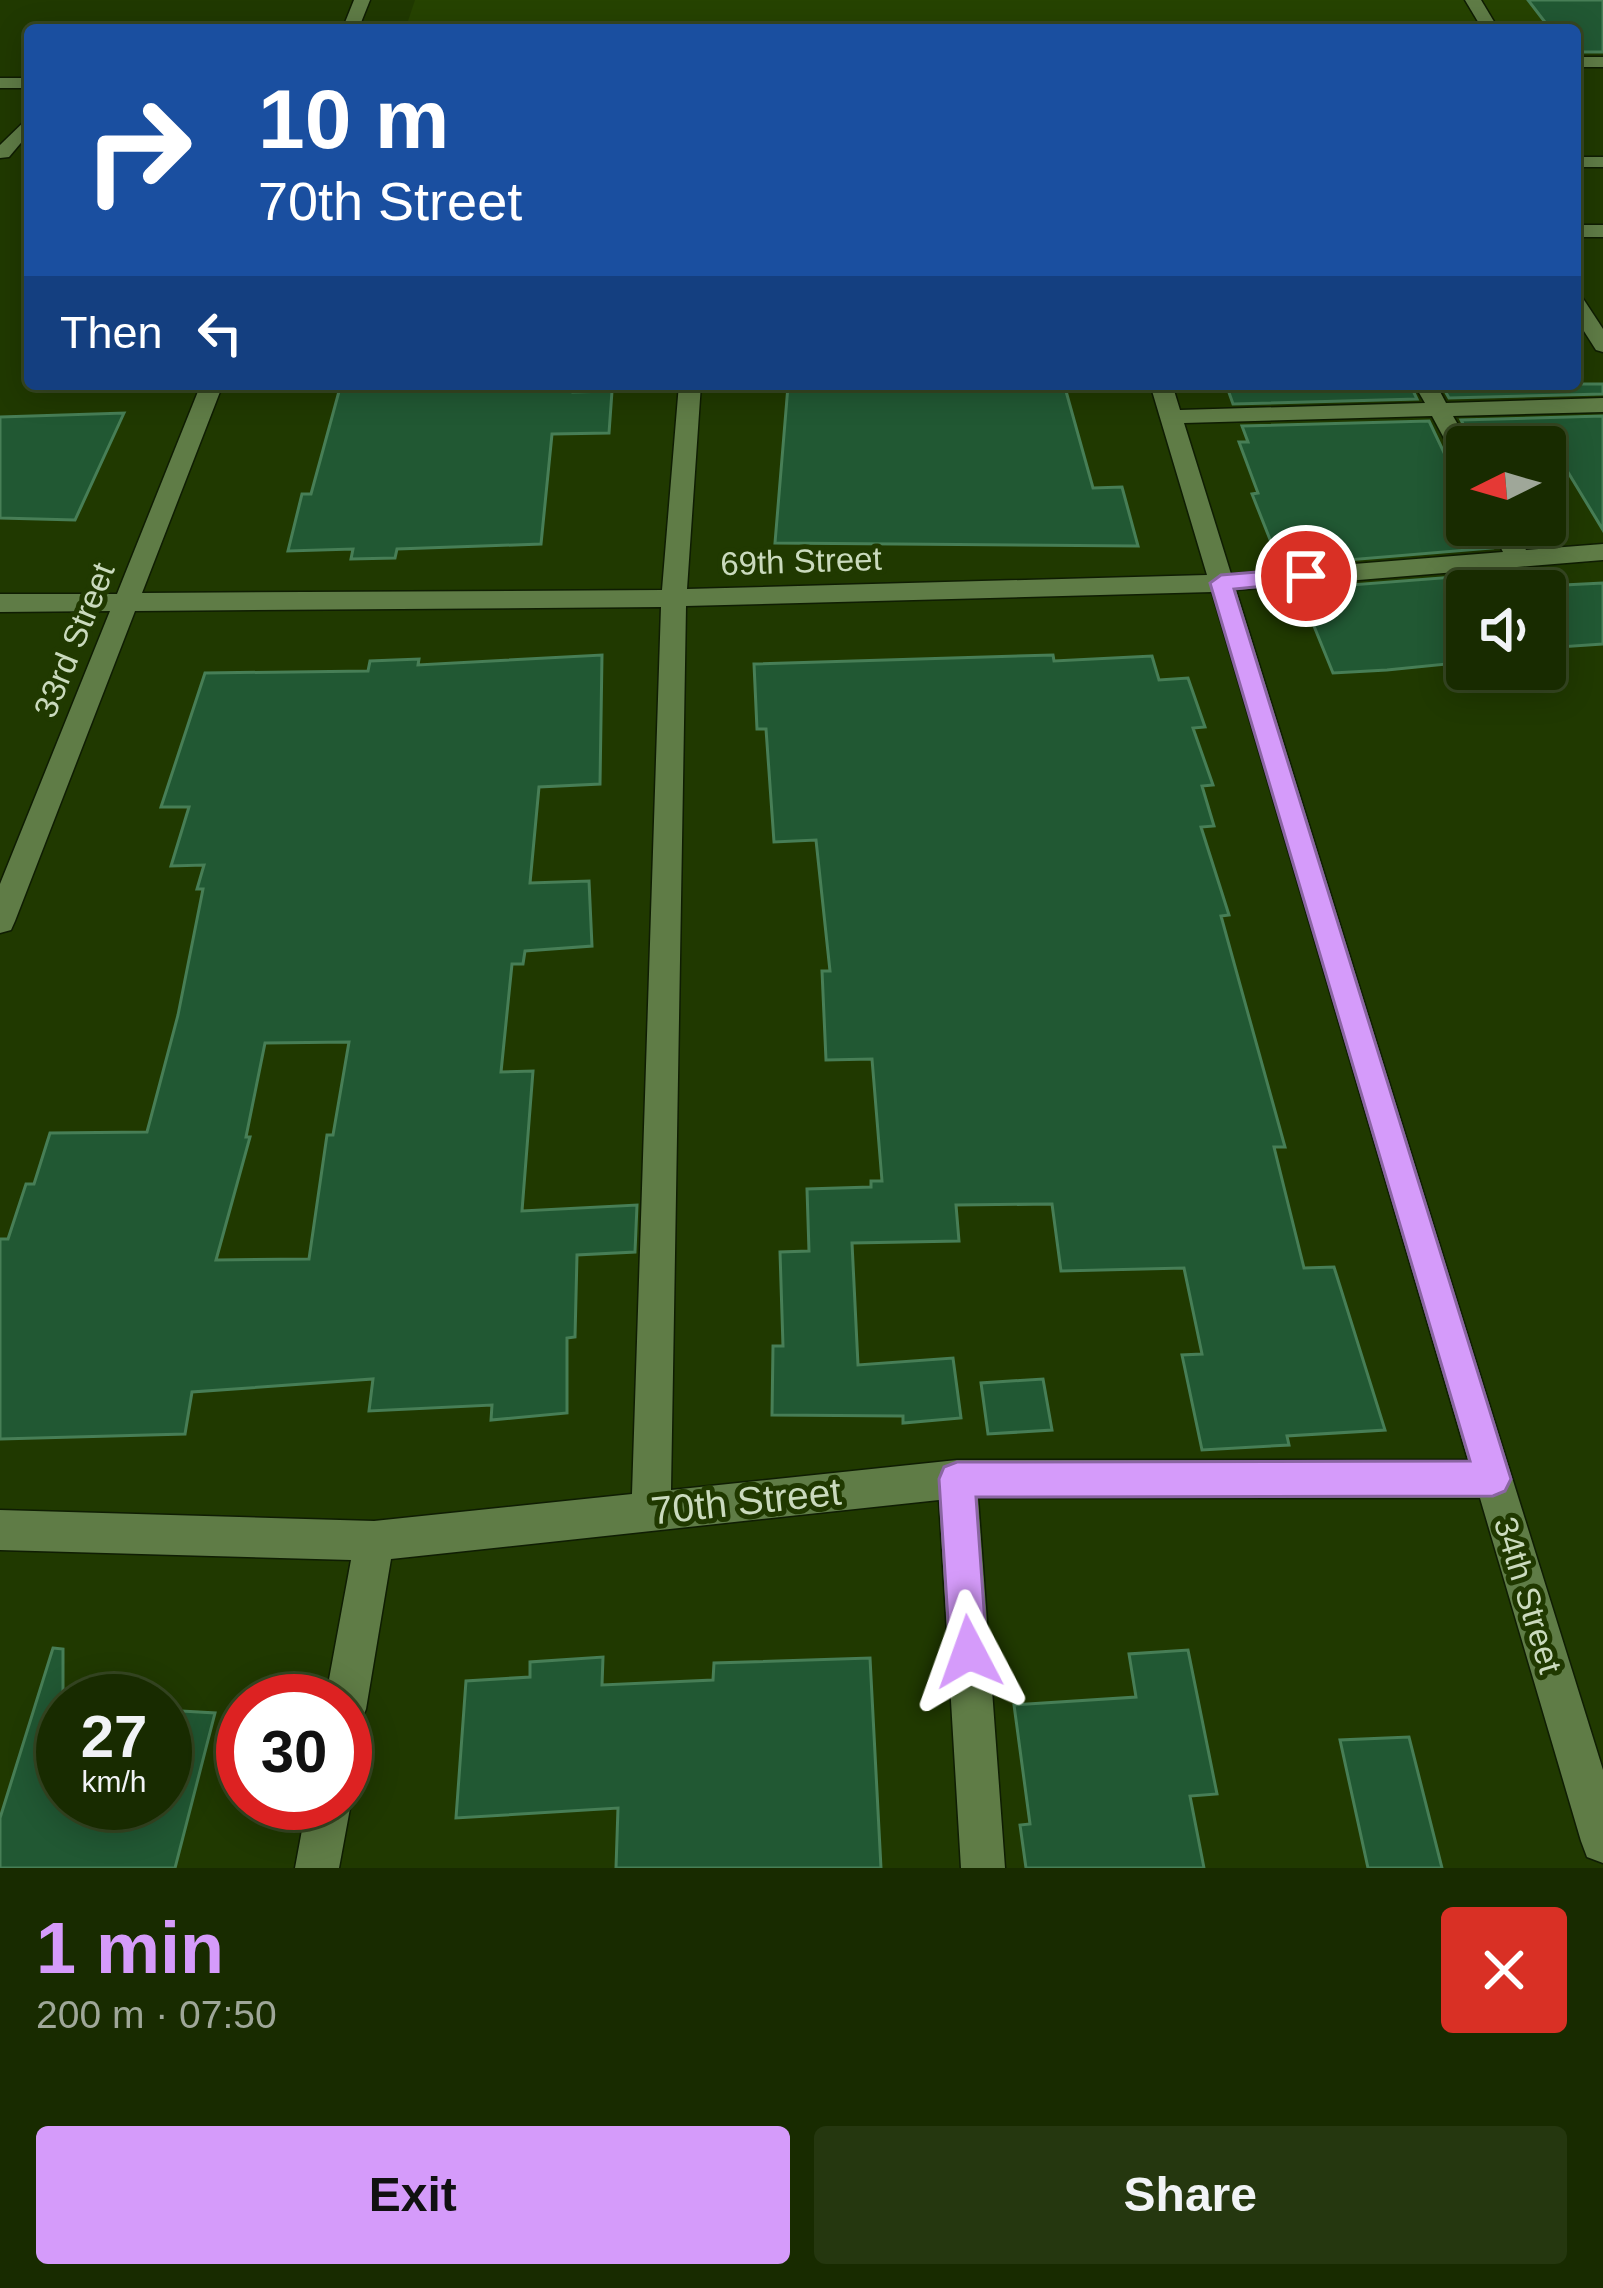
<!DOCTYPE html>
<html lang="en">
<head>
<meta charset="utf-8">
<style>
  :root { --surface:#182b00; --page:#25370f; --text:#f1f3f6; --muted:#9fa799; --line:#364722; --accent:#d59bfa }
  body { margin:0; font-family:Helvetica,sans-serif; background:var(--page); color:var(--text); height:100vh; display:flex; flex-direction:column; font-size:45px; white-space:nowrap }
  * { box-sizing:border-box; margin:0 }
  p { font-size:39px; color:var(--muted) }
  .icon { flex:none; width:66px; height:66px; fill:none; stroke:currentColor; stroke-width:2; stroke-linecap:round; stroke-linejoin:round }
  .map { position:relative; height:1868px; overflow:hidden }
  .details { display:flex; flex-direction:column; background:var(--surface); flex:1 }
  .details>* { flex:none }
  .top-card { position:absolute; left:24px; top:24px; width:1557px; height:366px; border-radius:12px; box-shadow:0 6px 30px #0003,0 0 0 3px var(--line); background:#1a4fa0; color:#fff; overflow:hidden }
  .needle { width:78px; rotate:265deg }
  .buttons { position:absolute; left:1446px; top:426px; display:grid; gap:24px }
  .buttons a { display:grid; place-items:center; width:120px; height:120px; border-radius:12px; background:var(--surface); box-shadow:0 6px 30px #0003,0 0 0 3px var(--line); font-size:60px }
  .speed { position:absolute; left:36px; top:1674px; display:flex; gap:24px; font-size:60px; font-weight:700; text-align:center }
  .speed>* { display:grid; place-content:center; width:156px; height:156px; border-radius:50%; background:var(--surface); box-shadow:0 6px 30px #0003,0 0 0 3px var(--line); line-height:1 }
  .speed small { font-size:30px; font-weight:400 }
  .speed .limit { border:18px solid #d22; background:#fff; color:#111 }
  .pin { position:absolute; display:grid; place-items:center; width:102px; height:102px; color:#fff; margin:-51px; border:6px solid #fff; border-radius:50%; box-shadow:0 3px 12px #0007 }
  .me { position:absolute; width:132px; margin:-66px; rotate:356deg; stroke-linejoin:round; filter:drop-shadow(0 0 9px #0008) }
  .turn { display:flex; align-items:center; gap:42px; height:252px; padding:0 36px; font-size:54px }
  .turn .icon { width:156px; height:156px; stroke-width:2.5 }
  .turn b { display:block; font-size:84px; line-height:102px }
  .then { display:flex; align-items:center; height:114px; padding:0 36px; background:#0003; gap:24px; font-size:45px }
  .round { display:grid; place-items:center; flex:none; width:126px; height:126px; border-radius:12px; background:var(--page) }
  .overview { display:flex; align-items:center; justify-content:space-between; height:204px; padding:0 36px }
  h1 { font-size:72px; font-weight:600; line-height:90px; color:var(--accent) }
  .cta { display:flex; gap:24px; margin-top:auto; padding:24px 36px }
  .cta a { flex:1; height:138px; border-radius:12px; background:var(--accent); color:#111; font-size:48px; font-weight:600; line-height:138px; text-align:center }
  .cta a+a { background:var(--page); color:var(--text) }
  .map>svg:first-child { display:block }
  .built { fill:#264300 }
  .building { fill:#215833; stroke:#477e56; stroke-width:3; fill-rule:evenodd }
  .lines { fill:none; stroke-linecap:round; stroke-linejoin:round }
  .minor-casing { stroke:#0f1d03; stroke-width:3 }
  .minor { fill:#5f7c46; fill-rule:evenodd }
  .route { fill:#d59bfa; stroke:#8a65a2; stroke-width:3 }
  .labels { text-anchor:middle; dominant-baseline:central; stroke-width:10; stroke-linejoin:round; paint-order:stroke }
  .street-label { font-size:33px; fill:#cadabd; stroke:#203900 }
  .near-street-label { font-size:39px; fill:#cadabd; stroke:#203900 }
</style>
</head>
<body>
<div class="map">
<svg width="1603" height="1868" viewBox="0 0 1603 1868">
  <rect width="100%" height="100%" fill="#203900"/>
  <polygon class="built" points="415,0 1603,0 1603,21 407,24"/>
  <g class="building">
    <polygon points="1528,0 1603,0 1603,52 1575,52 1575,30 1551,30"/>
    <polygon points="341,384 573,386 573,392 612,391 609,433 552,434 541,544 397,549 395,558 351,559 353,549 288,551 302,494 311,494"/>
    <polygon points="1064,384 1093,488 1122,487 1138,546 775,543 788,386"/>
    <polygon points="1226,384 1410,384 1417,399 1233,404"/>
    <polygon points="1441,384 1603,384 1603,394 1449,398"/>
    <polygon points="124,413 75,520 0,518 0,417"/>
    <polygon points="1603,416 1603,530 1563,464 1545,464 1545,447 1475,447 1461,420"/>
    <polygon points="1429,421 1467,501 1467,525 1480,525 1492,548 1288,565 1281,547 1273,547 1252,494 1258,493 1239,442 1248,442 1242,426"/>
    <polygon points="1505,573 1514,591 1467,591 1467,662 1387,670 1333,673 1299,589"/>
    <polygon points="1603,583 1603,644 1545,648 1545,586"/>
    <path d="M602,655L600,784L539,787L530,883L589,881L592,946L525,951L523,964H512L501,1072L533,1071L522,1211L637,1205L635,1252L577,1255L575,1337L567,1338V1413L491,1420L492,1405L369,1411L373,1379L192,1392L185,1434L0,1439V1239H8L26,1184H34L50,1133L147,1132L178,1015L203,889H197L204,865L171,866L189,807H161L205,673L368,671L370,661L419,659L418,665ZM349,1042L333,1135H327L309,1259L216,1260L250,1137H246L265,1043Z"/>
    <polygon points="1053,655 1054,661 1152,656 1159,680 1188,678 1205,727 1193,728 1213,785 1202,786 1214,826 1201,827 1229,915 1221,916 1285,1147 1274,1147 1304,1268 1334,1267 1385,1430 1287,1436 1289,1445 1202,1450 1182,1355 1202,1354 1184,1268 1061,1271 1052,1204 956,1205 959,1241 852,1243 858,1365 953,1358 961,1418 903,1423 903,1416 772,1415 773,1346 783,1346 780,1252 809,1251 807,1189 871,1187 871,1181 882,1181 872,1059 826,1060 822,971 830,971 816,840 774,842 766,729 757,729 754,664"/>
    <polygon points="1043,1379 1052,1430 988,1434 981,1383"/>
    <polygon points="53,1648 63,1649 63,1803 165,1803 165,1710 215,1713 175,1868 0,1868 0,1818"/>
    <polygon points="1188,1650 1217,1794 1190,1796 1204,1868 1026,1868 1020,1825 1030,1824 1014,1705 1136,1697 1129,1654"/>
    <polygon points="603,1657 602,1685 713,1680 714,1663 870,1658 881,1868 616,1868 618,1808 456,1818 466,1681 530,1677 530,1662"/>
    <polygon points="1409,1737 1442,1868 1368,1868 1340,1740"/>
  </g>
  <g class="lines">
    <defs>
      <g id="minor">
        <polygon points="354,0 370,0 358,30 342,30"/>
        <polygon points="1465,0 1481,0 1499,30 1483,30"/>
        <rect x="1575" y="57" width="28" height="10"/>
        <rect x="0" y="78" width="30" height="10"/>
        <polygon points="30,116 30,132 9,157 0,158 0,145"/>
        <rect x="1575" y="157" width="28" height="10"/>
        <rect x="1575" y="225" width="28" height="12"/>
        <polygon points="1575,295 1582,297 1603,329 1603,352 1596,350 1575,317"/>
        <path d="M201,384H223L142,593L662,590L679,384H701L687,589L1207,575L1150,384H1172L1180,410L1425,403L1414,384H1436L1446,403L1603,398V412L1453,416L1471,447L1467,468L1459,466L1432,416L1184,423L1231,574L1503,552L1489,525H1513L1526,550L1603,544V560L1236,590L1603,1770V1863L1587,1857L1581,1841L1480,1498H978L1005,1868H961L939,1500L391,1559L366,1709L360,1724L345,1730V1701H325L351,1560L0,1550V1510L374,1521L632,1494L661,607L135,611L15,921L11,930L0,933V884L110,611L0,612V594H117ZM1212,592L1468,1460H957L671,1490L686,606Z"/>
        <polygon points="345,1789 351,1803 339,1868 295,1868 307,1803 345,1803"/>
      </g>
    </defs>
    <use href="#minor" class="minor-casing"/>
    <use href="#minor" class="minor"/>
  </g>
  <polygon class="route" points="1306,568 1317,576 1313,581 1234,589 1511,1479 1505,1491 1493,1496 976,1497 987,1652 982,1665 969,1671 955,1665 950,1652 939,1479 944,1467 957,1462 1470,1461 1210,583 1221,575"/>
  <g class="labels">
    <g class="street-label">
      <text transform="translate(801 561) rotate(-2)">69th Street</text>
      <text transform="translate(74 640) rotate(-68)">33rd Street</text>
      <text transform="translate(1528 1595) rotate(73)">34th Street</text>
    </g>
    <g class="near-street-label">
      <text transform="translate(746 1501) rotate(-6)">70th Street</text>
    </g>
  </g>
</svg>
<div class="buttons">
<a><svg class="needle" viewBox="-14 -14 28 28"><path d="M0-13l5 13h-10z" fill="#e53935"/><path d="M0 13l5-13h-10z" fill="#9fa799"/></svg></a>
<a><svg class="icon" aria-label="sound" viewBox="0 0 24 24"><path d="M4 9h4l5-4v14l-5-4H4zM17 9q2 3 0 6"/></svg></a>
</div>
<div class="speed"><div>27<small>km/h</small></div><div class="limit">30</div></div>
<div class="pin" style="left:1306px;top:576px;background:#d93025"><svg class="icon" aria-label="arrive" viewBox="0 0 24 24"><path d="M6 21V4h12l-3 4 3 4H6"/></svg></div>
<svg class="me" style="left:969px;top:1652px" viewBox="-20 -20 40 40"><path d="M0-17L14 15 0 8-14 15z" fill="#d59bfa" stroke="#fff" stroke-width="4"/></svg>
<div class="top-card">
<div class="turn"><svg class="icon" aria-label="right" viewBox="0 0 24 24"><path d="M7 20v-9h11M14 6l5 5-5 5"/></svg><div><b>10 m</b>70th Street</div></div>
<div class="then">Then<svg class="icon" aria-label="left" viewBox="0 0 24 24"><path d="M17 20v-9H6M10 6l-5 5 5 5"/></svg></div>
</div>
</div>
<section class="details">
<div class="overview"><div><h1>1 min</h1><p>200 m · 07:50</p></div><a class="round" style="background:#d93025;color:#fff"><svg class="icon" aria-label="close" viewBox="0 0 24 24"><path d="M6 6l12 12M18 6L6 18"/></svg></a></div>
<div class="cta"><a>Exit</a><a>Share</a></div>
</section>
</body>
</html>
